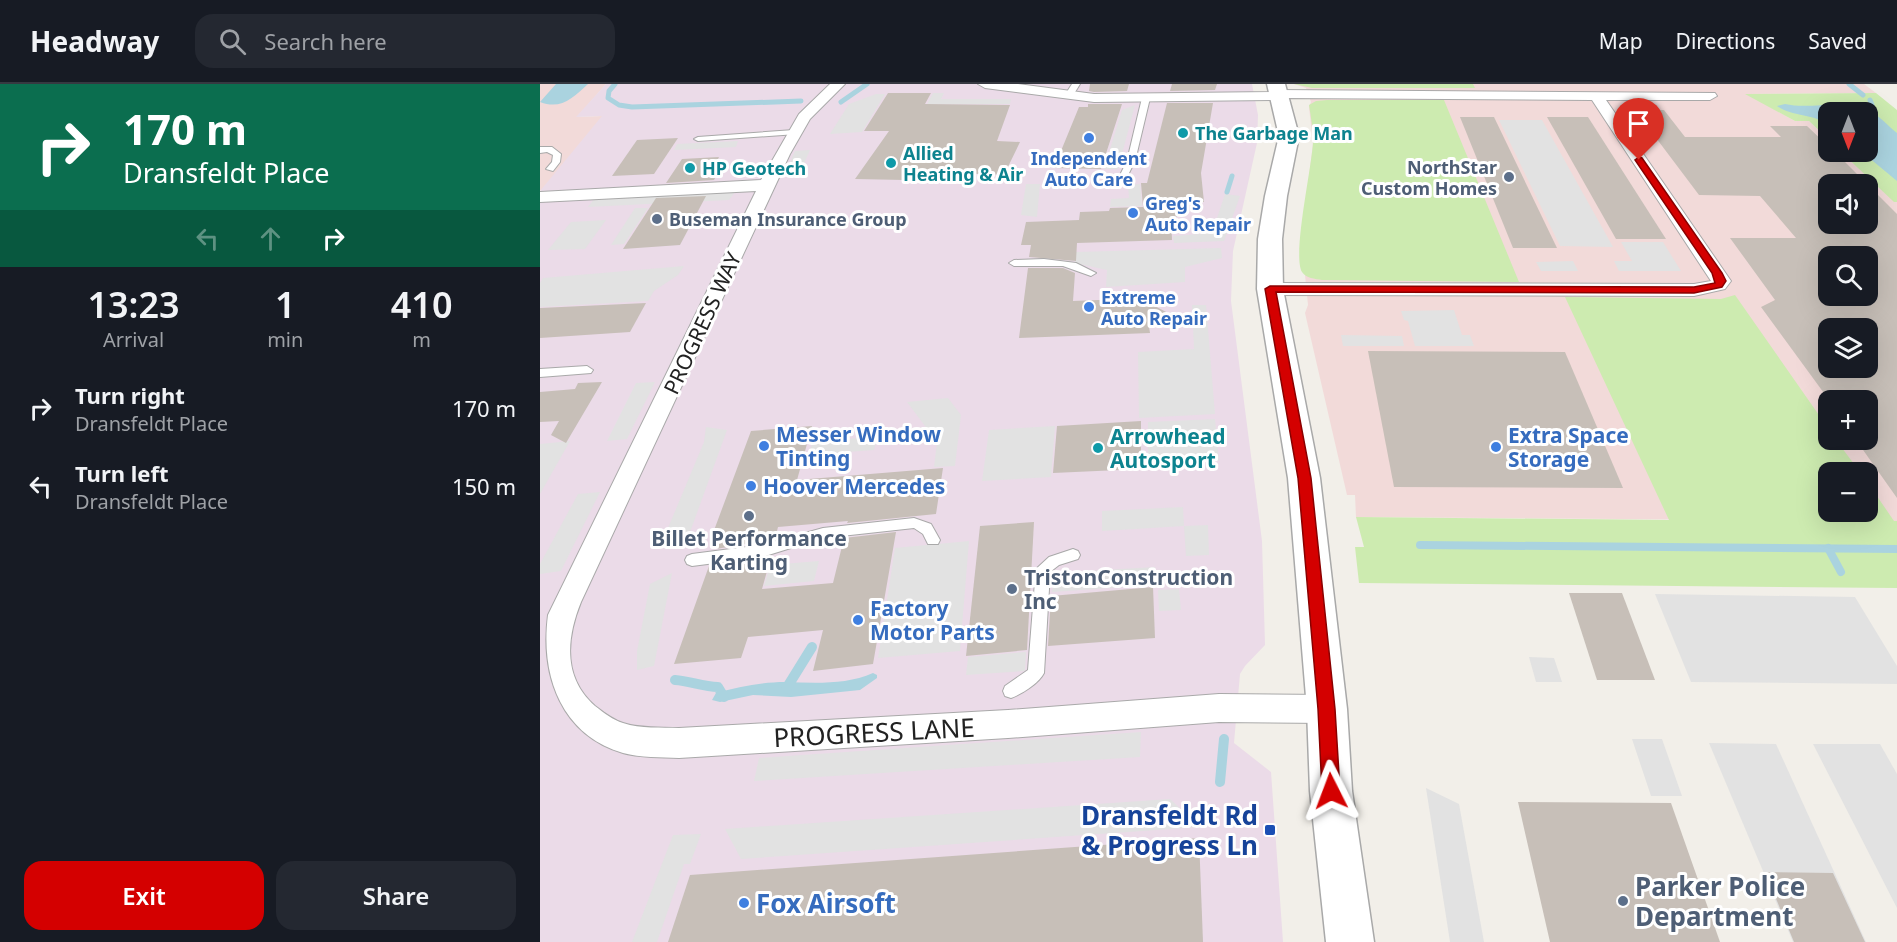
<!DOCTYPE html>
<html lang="en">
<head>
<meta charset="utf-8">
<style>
  :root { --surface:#171b24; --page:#242831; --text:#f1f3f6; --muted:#9ea1a6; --line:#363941; --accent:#d40000 }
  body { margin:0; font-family:"Noto Sans",sans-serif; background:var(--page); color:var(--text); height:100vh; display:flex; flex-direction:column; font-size:22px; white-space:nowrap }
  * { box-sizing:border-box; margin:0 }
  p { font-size:20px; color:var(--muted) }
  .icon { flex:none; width:33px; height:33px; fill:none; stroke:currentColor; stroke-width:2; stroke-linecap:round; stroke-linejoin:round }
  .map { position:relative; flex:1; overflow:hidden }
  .panel { display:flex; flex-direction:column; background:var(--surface); width:540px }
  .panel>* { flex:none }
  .banner { background:#0b6e4f; color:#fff; overflow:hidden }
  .needle { width:39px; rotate:180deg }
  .tools { position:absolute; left:1278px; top:18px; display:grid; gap:12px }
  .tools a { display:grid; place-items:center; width:60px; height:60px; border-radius:12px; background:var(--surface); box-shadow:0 6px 24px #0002; font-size:30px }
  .pin { position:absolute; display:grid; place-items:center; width:51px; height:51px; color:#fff; margin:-62px -26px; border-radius:50% 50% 50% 0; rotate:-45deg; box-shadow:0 0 6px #0007 }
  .pin .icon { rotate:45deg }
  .me { position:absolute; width:66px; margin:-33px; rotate:357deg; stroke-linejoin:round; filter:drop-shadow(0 0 4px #0008) }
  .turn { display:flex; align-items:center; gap:21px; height:126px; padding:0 24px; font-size:27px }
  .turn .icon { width:78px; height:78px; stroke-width:2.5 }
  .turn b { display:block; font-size:42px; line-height:51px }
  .lanes { display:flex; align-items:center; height:57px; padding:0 24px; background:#0003; justify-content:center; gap:30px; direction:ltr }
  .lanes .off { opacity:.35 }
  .eta { display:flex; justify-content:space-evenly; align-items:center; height:102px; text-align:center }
  .eta b { font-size:36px; font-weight:600; line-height:42px }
  .button { display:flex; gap:12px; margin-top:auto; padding:12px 24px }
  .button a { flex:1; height:69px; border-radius:18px; background:var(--accent); color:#fff; font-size:24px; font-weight:600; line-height:69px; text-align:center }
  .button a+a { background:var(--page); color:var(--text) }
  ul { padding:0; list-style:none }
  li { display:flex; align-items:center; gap:18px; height:78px; padding:0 24px }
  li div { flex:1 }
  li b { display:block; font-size:22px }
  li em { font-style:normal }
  header { display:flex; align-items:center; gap:36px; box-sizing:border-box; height:84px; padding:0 30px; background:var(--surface); border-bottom:2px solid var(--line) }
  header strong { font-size:28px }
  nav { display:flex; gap:33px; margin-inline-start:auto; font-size:21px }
  .search { width:420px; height:54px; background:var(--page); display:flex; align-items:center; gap:15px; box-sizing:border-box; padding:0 21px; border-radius:18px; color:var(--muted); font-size:22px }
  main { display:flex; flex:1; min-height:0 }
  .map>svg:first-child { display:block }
  .commercial { fill:#f2dad9; fill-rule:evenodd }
  .industrial { fill:#ebdbe8 }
  .grass { fill:#cdebb0 }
  .parking { fill:#e2e2e2 }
  .water { fill:#aad3df }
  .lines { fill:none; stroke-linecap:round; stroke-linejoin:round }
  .stream-far2 { stroke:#aad3df; stroke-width:5 }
  .stream-far1 { stroke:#aad3df; stroke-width:8 }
  .stream { stroke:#aad3df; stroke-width:10 }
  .building { fill:#c7bfb8; fill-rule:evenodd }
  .service-casing { stroke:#a9a9a9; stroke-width:2 }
  .minor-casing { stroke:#a9a9a9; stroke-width:2 }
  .tertiary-casing { stroke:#a9a9a9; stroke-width:3 }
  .service { fill:#fff; fill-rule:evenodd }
  .minor { fill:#fff; fill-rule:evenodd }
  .tertiary { fill:#fff; fill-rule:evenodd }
  .route { fill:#d40000; stroke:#8a0000; stroke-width:1.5 }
  .culture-dot { fill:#0f9aa8; stroke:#fff; stroke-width:2 }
  .shop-dot { fill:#3f7fe0; stroke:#fff; stroke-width:2 }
  .service-dot { fill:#5c6f8a; stroke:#fff; stroke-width:2 }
  .transit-dot { fill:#1a4fb4; stroke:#fff; stroke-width:2 }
  .labels { text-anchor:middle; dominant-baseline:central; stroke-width:6; stroke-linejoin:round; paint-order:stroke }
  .far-culture-label { font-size:18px; font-weight:bold; fill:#0d838f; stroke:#fff; text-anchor:start }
  .far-shop-label { font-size:18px; font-weight:bold; fill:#366cbe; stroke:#fff; text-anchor:start }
  .far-service-label { font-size:18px; font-weight:bold; fill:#4e5e75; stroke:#fff; text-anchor:end }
  .street-label { font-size:21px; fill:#222; stroke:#fff }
  .shop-label { font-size:21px; font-weight:bold; fill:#366cbe; stroke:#fff; text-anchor:start }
  .culture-label { font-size:21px; font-weight:bold; fill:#0d838f; stroke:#fff; text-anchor:start }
  .service-label { font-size:21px; font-weight:bold; fill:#4e5e75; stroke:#fff }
  .near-street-label { font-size:26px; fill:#222; stroke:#fff }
  .near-transit-label { font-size:26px; font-weight:bold; fill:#164399; stroke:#fff; text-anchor:end }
  .near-service-label { font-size:26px; font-weight:bold; fill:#4e5e75; stroke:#fff; text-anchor:start }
  .near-shop-label { font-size:26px; font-weight:bold; fill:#366cbe; stroke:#fff; text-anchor:start }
</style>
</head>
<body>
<header>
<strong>Headway</strong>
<div class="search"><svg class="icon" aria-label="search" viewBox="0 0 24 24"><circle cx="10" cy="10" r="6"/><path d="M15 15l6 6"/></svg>Search here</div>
<nav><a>Map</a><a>Directions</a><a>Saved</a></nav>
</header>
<main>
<section class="panel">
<div class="banner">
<div class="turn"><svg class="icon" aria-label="right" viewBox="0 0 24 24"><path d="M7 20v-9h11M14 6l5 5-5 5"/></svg><div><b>170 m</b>Dransfeldt Place</div></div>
<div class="lanes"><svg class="icon off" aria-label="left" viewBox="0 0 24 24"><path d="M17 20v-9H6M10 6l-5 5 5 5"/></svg><svg class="icon off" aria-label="ahead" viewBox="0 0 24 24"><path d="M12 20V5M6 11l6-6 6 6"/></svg><svg class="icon" aria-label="right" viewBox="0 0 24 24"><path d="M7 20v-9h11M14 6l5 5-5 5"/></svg></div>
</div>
<div class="eta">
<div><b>13:23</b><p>Arrival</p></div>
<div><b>1</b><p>min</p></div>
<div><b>410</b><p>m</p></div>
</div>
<ul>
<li><svg class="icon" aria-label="right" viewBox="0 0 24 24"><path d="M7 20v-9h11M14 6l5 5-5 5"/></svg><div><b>Turn right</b><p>Dransfeldt Place</p></div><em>170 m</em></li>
<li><svg class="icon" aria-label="left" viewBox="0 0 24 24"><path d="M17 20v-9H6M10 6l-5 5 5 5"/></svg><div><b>Turn left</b><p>Dransfeldt Place</p></div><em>150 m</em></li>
</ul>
<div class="button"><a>Exit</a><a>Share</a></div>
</section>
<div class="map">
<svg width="1357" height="858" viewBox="0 0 1357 858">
  <rect width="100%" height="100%" fill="#f2efe9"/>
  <g class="commercial">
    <polygon points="0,0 66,0 37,33 63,32 3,106 0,106"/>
    <path d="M754,0H1324L1336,9L1207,10L1255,37H1269L1288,55V68H1301L1354,117L1357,118V437L816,433L815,411H807L765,229L768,221L765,191L760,181V165L773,60L769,23L771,18L766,4ZM1288,100H1328V140H1288ZM1288,172H1328V212H1288ZM1288,244H1328V284H1288ZM1288,316H1328V356H1288ZM1288,388H1328V428H1288Z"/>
  </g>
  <polygon class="industrial" points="66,0 712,0 718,31 717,59 693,167 691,217 722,457 725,561 705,582 700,590 694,659 731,688 743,858 0,858 0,107 62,32 36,33"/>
  <g class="grass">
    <polygon points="754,0 933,0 935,4 772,4"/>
    <polygon points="1336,9 1357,26 1357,118 1354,118 1301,68 1328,68 1328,28 1288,28 1288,55 1269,37 1255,37 1205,10"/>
    <path d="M787,16H904L979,198L782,196C775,195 766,194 762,188C752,171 772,83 773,58C773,46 771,33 769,21L776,17Z"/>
    <polygon points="1195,211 1288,344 1288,356 1296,356 1320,388 1288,388 1288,428 1328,428 1328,399 1354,437 1357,437 1357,504 819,499 815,463 824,463 816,433 1129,436 1025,213 1181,215"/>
  </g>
  <g class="parking">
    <polygon points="393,9 404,9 401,15 471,15 470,20 387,20"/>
    <polygon points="336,10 345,10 322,48 290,50 309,20"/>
    <polygon points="595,21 578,85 564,85 582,26"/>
    <polygon points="959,36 1002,36 1073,163 1020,162"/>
    <polygon points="198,57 196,63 134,66 137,60"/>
    <polygon points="270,66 259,91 244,92 255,67"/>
    <polygon points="486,100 500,100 497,133 481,131"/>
    <polygon points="600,100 602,122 570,123 571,115 589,114 588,101"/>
    <polygon points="195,108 189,116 48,123 54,115"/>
    <polygon points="685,110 700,112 684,157 634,159 633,152 672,149"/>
    <polygon points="95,124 108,124 84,160 71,161"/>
    <polygon points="66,136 45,165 8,166 31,138"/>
    <polygon points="1081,158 1123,158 1141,187 1079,187 1074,177 1092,177"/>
    <polygon points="681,164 682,174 645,183 645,198 566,203 567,186 535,179 536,168"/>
    <polygon points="1033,177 1038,187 1001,187 996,178"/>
    <polygon points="144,182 138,191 114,207 108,217 0,223 0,199 3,194"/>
    <polygon points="652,221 666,221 675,330 599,334 598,268 654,265"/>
    <polygon points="914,226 922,251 930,251 934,262 875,262 868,237 864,236 861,227"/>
    <polygon points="801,251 862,252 864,262 803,262"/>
    <polygon points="115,298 87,355 67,357 96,299"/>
    <polygon points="408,314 421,331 415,382 394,383 397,358 367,318"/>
    <polygon points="675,335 679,377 608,380 608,338"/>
    <polygon points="515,342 511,393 442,397 449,346"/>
    <polygon points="166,343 187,346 149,451 133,453 128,444 164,358"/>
    <polygon points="338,353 334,366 268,371 273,357"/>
    <polygon points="30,357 0,410 0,360"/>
    <polygon points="60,408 21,487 0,490 0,480 38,410"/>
    <polygon points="643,423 644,442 668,441 669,471 646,472 644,442 562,447 562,427"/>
    <polygon points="429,457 420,567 338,574 355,464"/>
    <polygon points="279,477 274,497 224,502 230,481"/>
    <polygon points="615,483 615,501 512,508 514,489"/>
    <polygon points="132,489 114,582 97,586 97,567 110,500"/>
    <polygon points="639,505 641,526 619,527 618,506"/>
    <polygon points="1115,510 1315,513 1357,582 1357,600 1151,598"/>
    <polygon points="486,568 485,587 426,591 428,573"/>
    <polygon points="989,573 1014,574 1022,598 996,598"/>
    <polygon points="601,648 600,673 214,697 219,674"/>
    <polygon points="1092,655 1122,655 1142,712 1111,712"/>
    <polygon points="1169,659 1236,660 1326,858 1253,858"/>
    <polygon points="1273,660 1340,660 1357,690 1357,824"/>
    <polygon points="886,704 919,720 944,858 910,858"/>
    <polygon points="630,715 660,743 201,775 185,745"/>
    <polygon points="161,750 150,780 144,780 117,858 92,858 133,751"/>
  </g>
  <g class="water">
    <path d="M16,0H48C33,14 21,26 0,18Z"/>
    <path d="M1245,20C1271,26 1304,14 1328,26C1339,31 1348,42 1357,49V97L1322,68H1328V28H1288V40C1273,30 1251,32 1237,22Z"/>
    <path d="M333,589L337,591V594L320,606L251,613L213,611L180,618L172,616L176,609C198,603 222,598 245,598C275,599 306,601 333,589Z"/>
  </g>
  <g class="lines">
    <g class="stream-far2">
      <polyline points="75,0 69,7 68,14 79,21 92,23 261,17"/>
      <polyline points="1309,0 1323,11"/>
      <polyline points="301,18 327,0"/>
      <polyline points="1320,28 1332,21 1330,16"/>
      <polyline points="687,108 692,92"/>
    </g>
    <g class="stream-far1">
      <polyline points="880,461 1357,465"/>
      <polyline points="1288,464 1301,488"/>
    </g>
    <g class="stream">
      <path d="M135,596C150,597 163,603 178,603L184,613"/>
      <polyline points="246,605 272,563"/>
      <polyline points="680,698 684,655"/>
    </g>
  </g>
  <g class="building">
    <polygon points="550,0 589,0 587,7 554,8 549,7"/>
    <polygon points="632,0 677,0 675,6 630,7"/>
    <polygon points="348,9 391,9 385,20 470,21 457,57 480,58 464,91 416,89 414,94 367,92 364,96 315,95 349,47 324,47"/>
    <polygon points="627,19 673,19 661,89 664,118 644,119 646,132 631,133 632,156 537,159 536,177 489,173 491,161 481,161 486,138 539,136 540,128 569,127 570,124 603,123 601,99 607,99"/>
    <polygon points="548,20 582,20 561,85 514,84 539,23 548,23"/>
    <path d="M1095,26H1124L1145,53H1241L1230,42H1267L1288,62V68H1295L1357,130V414L1316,356H1328V316H1289L1221,223L1235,216L1190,154H1256L1220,112L1159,111ZM1288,100H1328V140H1288ZM1288,172H1328V212H1288ZM1288,244H1328V284H1288Z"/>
    <polygon points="920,33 954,33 1017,164 973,164"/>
    <polygon points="1007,33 1048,33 1126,155 1076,155"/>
    <polygon points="138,54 114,90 72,92 97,56"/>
    <polygon points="179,73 176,79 184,78 174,96 126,99 142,75"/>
    <polygon points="166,112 140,161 83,165 116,114"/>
    <polygon points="488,184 523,184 535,189 533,217 609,214 609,219 630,230 609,243 610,249 479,254"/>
    <polygon points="106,219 90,248 0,254 0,224"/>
    <polygon points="828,267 1025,268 1083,404 854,403"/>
    <polygon points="62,298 26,359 11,351 19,337 0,338 0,308 35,305 38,299"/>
    <polygon points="601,337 601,385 513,389 517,342"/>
    <polygon points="272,342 257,396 403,384 396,430 307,439 308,437 238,443 235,455 176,465 182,448 173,449 211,347"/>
    <polygon points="494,438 487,566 426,572 440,442"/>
    <polygon points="356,448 333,580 273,587 283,546 208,553 201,574 134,580 169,482 231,473 222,505 293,499 304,454"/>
    <polygon points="613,503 615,554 508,562 511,512"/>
    <polygon points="1029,509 1082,509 1115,596 1057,596"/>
    <polygon points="978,718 1131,719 1180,858 1010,858"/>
    <polygon points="659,754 663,858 128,858 150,791"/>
    <polygon points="1225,788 1293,789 1325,858 1254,858"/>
  </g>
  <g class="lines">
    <defs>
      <g id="service">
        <polygon points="532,0 540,0 532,13 526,13 525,11"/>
        <polygon points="606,12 610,14 595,77 588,91 582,91 581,89 587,77 602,14"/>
        <polygon points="254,46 258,48 257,50 158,57 154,55 158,53"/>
        <polygon points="0,63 12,63 21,70 20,78 13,87 6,85 12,78 13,71 7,68 0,69"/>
        <polygon points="504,175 536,179 556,189 551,192 523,182 474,182 469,179 474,176"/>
        <polygon points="47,282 53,286 51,289 0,293 0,285"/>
        <polygon points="374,434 391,440 400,456 398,460 388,460 383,450 374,444 283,454 222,473 152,482 147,480 145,476 147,472 152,470 222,461 283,444"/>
        <path d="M533,465L538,467L540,471L538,475L519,481L510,488L504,589C499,599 482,610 471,614L465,612L463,607L465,602L488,586L496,485L509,473Z"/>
      </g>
      <g id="minor">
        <path d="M290,0H305L270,35L250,70L41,518C26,555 23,594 55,622C64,629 73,636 83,639C101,645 121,643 139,644L468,626L679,610L787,611L798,615L802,625L798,635L787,639L679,638L468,654L139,674C120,673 101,674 83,669C22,651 0,593 8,531L216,107L0,118V108L221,96L259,30Z"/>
        <polygon points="438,0 478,0 554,10 732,8 738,6 1175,9 1177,12 1170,16 1066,16 1191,197 1185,205 1154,212 730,211 723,209 720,205 723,201 730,199 1154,200 1171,197 1052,16 745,14 739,16 554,18 445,4"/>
      </g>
      <polygon id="tertiary" points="727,0 745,0 759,52 747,112 742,155 743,205 780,394 807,625 812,707 834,858 786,858 770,707 767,625 748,394 717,205 718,155 725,112 739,52"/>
    </defs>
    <use href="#service" class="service-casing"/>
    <use href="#minor" class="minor-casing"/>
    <use href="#tertiary" class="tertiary-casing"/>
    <use href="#service" class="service"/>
    <use href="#minor" class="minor"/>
    <use href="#tertiary" class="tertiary"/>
  </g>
  <polygon class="route" points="1099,73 1102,74 1182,189 1186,197 1182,203 1154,209 736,208 771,394 795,625 800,707 797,713 791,716 785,713 782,707 778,625 758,394 725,205 730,202 1154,203 1175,199 1172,189 1095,76"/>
  <g class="culture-dot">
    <circle cx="643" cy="49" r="6"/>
    <circle cx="351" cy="79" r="6"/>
    <circle cx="150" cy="84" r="6"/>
    <circle cx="558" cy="364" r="6"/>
  </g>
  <g class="shop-dot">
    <circle cx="549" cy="54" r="6"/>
    <circle cx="593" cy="129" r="6"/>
    <circle cx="549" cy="223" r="6"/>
    <circle cx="224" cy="362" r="6"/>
    <circle cx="956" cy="363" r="6"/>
    <circle cx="211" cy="402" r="6"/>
    <circle cx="318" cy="536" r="6"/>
    <circle cx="204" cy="819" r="6"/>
  </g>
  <g class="service-dot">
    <circle cx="969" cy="93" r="6"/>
    <circle cx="117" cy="135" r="6"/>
    <circle cx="209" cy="432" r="6"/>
    <circle cx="472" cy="505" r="6"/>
    <circle cx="1083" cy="817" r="6"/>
  </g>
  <rect class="transit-dot" x="724" y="740" width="12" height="12" rx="3"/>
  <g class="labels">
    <g class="far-culture-label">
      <text x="655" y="49">The Garbage Man</text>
      <text x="363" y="69">Allied<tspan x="363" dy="21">Heating &amp; Air</tspan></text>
      <text x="162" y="84">HP Geotech</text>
    </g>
    <g class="far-shop-label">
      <text x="549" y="74" text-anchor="middle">Independent<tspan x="549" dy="21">Auto Care</tspan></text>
      <text x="605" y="119">Greg's<tspan x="605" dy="21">Auto Repair</tspan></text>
      <text x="561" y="213">Extreme<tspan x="561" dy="21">Auto Repair</tspan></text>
    </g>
    <g class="far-service-label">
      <text x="957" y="83">NorthStar<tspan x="957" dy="21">Custom Homes</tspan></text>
      <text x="129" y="135" text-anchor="start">Buseman Insurance Group</text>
    </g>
    <g class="street-label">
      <text transform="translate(162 239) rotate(-65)">PROGRESS WAY</text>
    </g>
    <g class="shop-label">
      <text x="236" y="350">Messer Window<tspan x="236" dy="24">Tinting</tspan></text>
      <text x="968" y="351">Extra Space<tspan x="968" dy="24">Storage</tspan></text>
      <text x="223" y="402">Hoover Mercedes</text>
      <text x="330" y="524">Factory<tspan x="330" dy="24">Motor Parts</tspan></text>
    </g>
    <g class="culture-label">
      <text x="570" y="352">Arrowhead<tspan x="570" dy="24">Autosport</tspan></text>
    </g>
    <g class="service-label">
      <text x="209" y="454">Billet Performance<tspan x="209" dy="24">Karting</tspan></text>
      <text x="484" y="493" text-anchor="start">TristonConstruction<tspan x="484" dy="24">Inc</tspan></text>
    </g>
    <g class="near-street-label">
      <text transform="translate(334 648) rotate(-3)">PROGRESS LANE</text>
    </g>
    <g class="near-transit-label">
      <text x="718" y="731">Dransfeldt Rd<tspan x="718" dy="30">&amp; Progress Ln</tspan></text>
    </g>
    <g class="near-service-label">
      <text x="1095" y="802">Parker Police<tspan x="1095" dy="30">Department</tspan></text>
    </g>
    <g class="near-shop-label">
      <text x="216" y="819">Fox Airsoft</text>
    </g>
  </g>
</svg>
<div class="tools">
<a><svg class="needle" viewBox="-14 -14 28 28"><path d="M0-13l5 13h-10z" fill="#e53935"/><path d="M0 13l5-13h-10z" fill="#9ea1a6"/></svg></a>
<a><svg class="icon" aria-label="sound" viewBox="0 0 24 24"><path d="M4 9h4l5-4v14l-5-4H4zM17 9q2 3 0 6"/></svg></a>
<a><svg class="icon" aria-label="search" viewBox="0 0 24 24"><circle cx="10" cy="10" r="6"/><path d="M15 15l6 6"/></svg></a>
<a><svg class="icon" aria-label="layers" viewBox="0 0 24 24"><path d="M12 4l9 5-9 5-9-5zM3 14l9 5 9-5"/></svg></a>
<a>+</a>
<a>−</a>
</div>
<div class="pin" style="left:1099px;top:76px;background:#d93025"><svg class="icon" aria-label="arrive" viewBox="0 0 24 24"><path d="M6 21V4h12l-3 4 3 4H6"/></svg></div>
<svg class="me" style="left:791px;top:707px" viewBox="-20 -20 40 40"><path d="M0-17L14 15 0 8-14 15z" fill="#d40000" stroke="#fff" stroke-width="4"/></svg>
</div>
</main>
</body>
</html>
